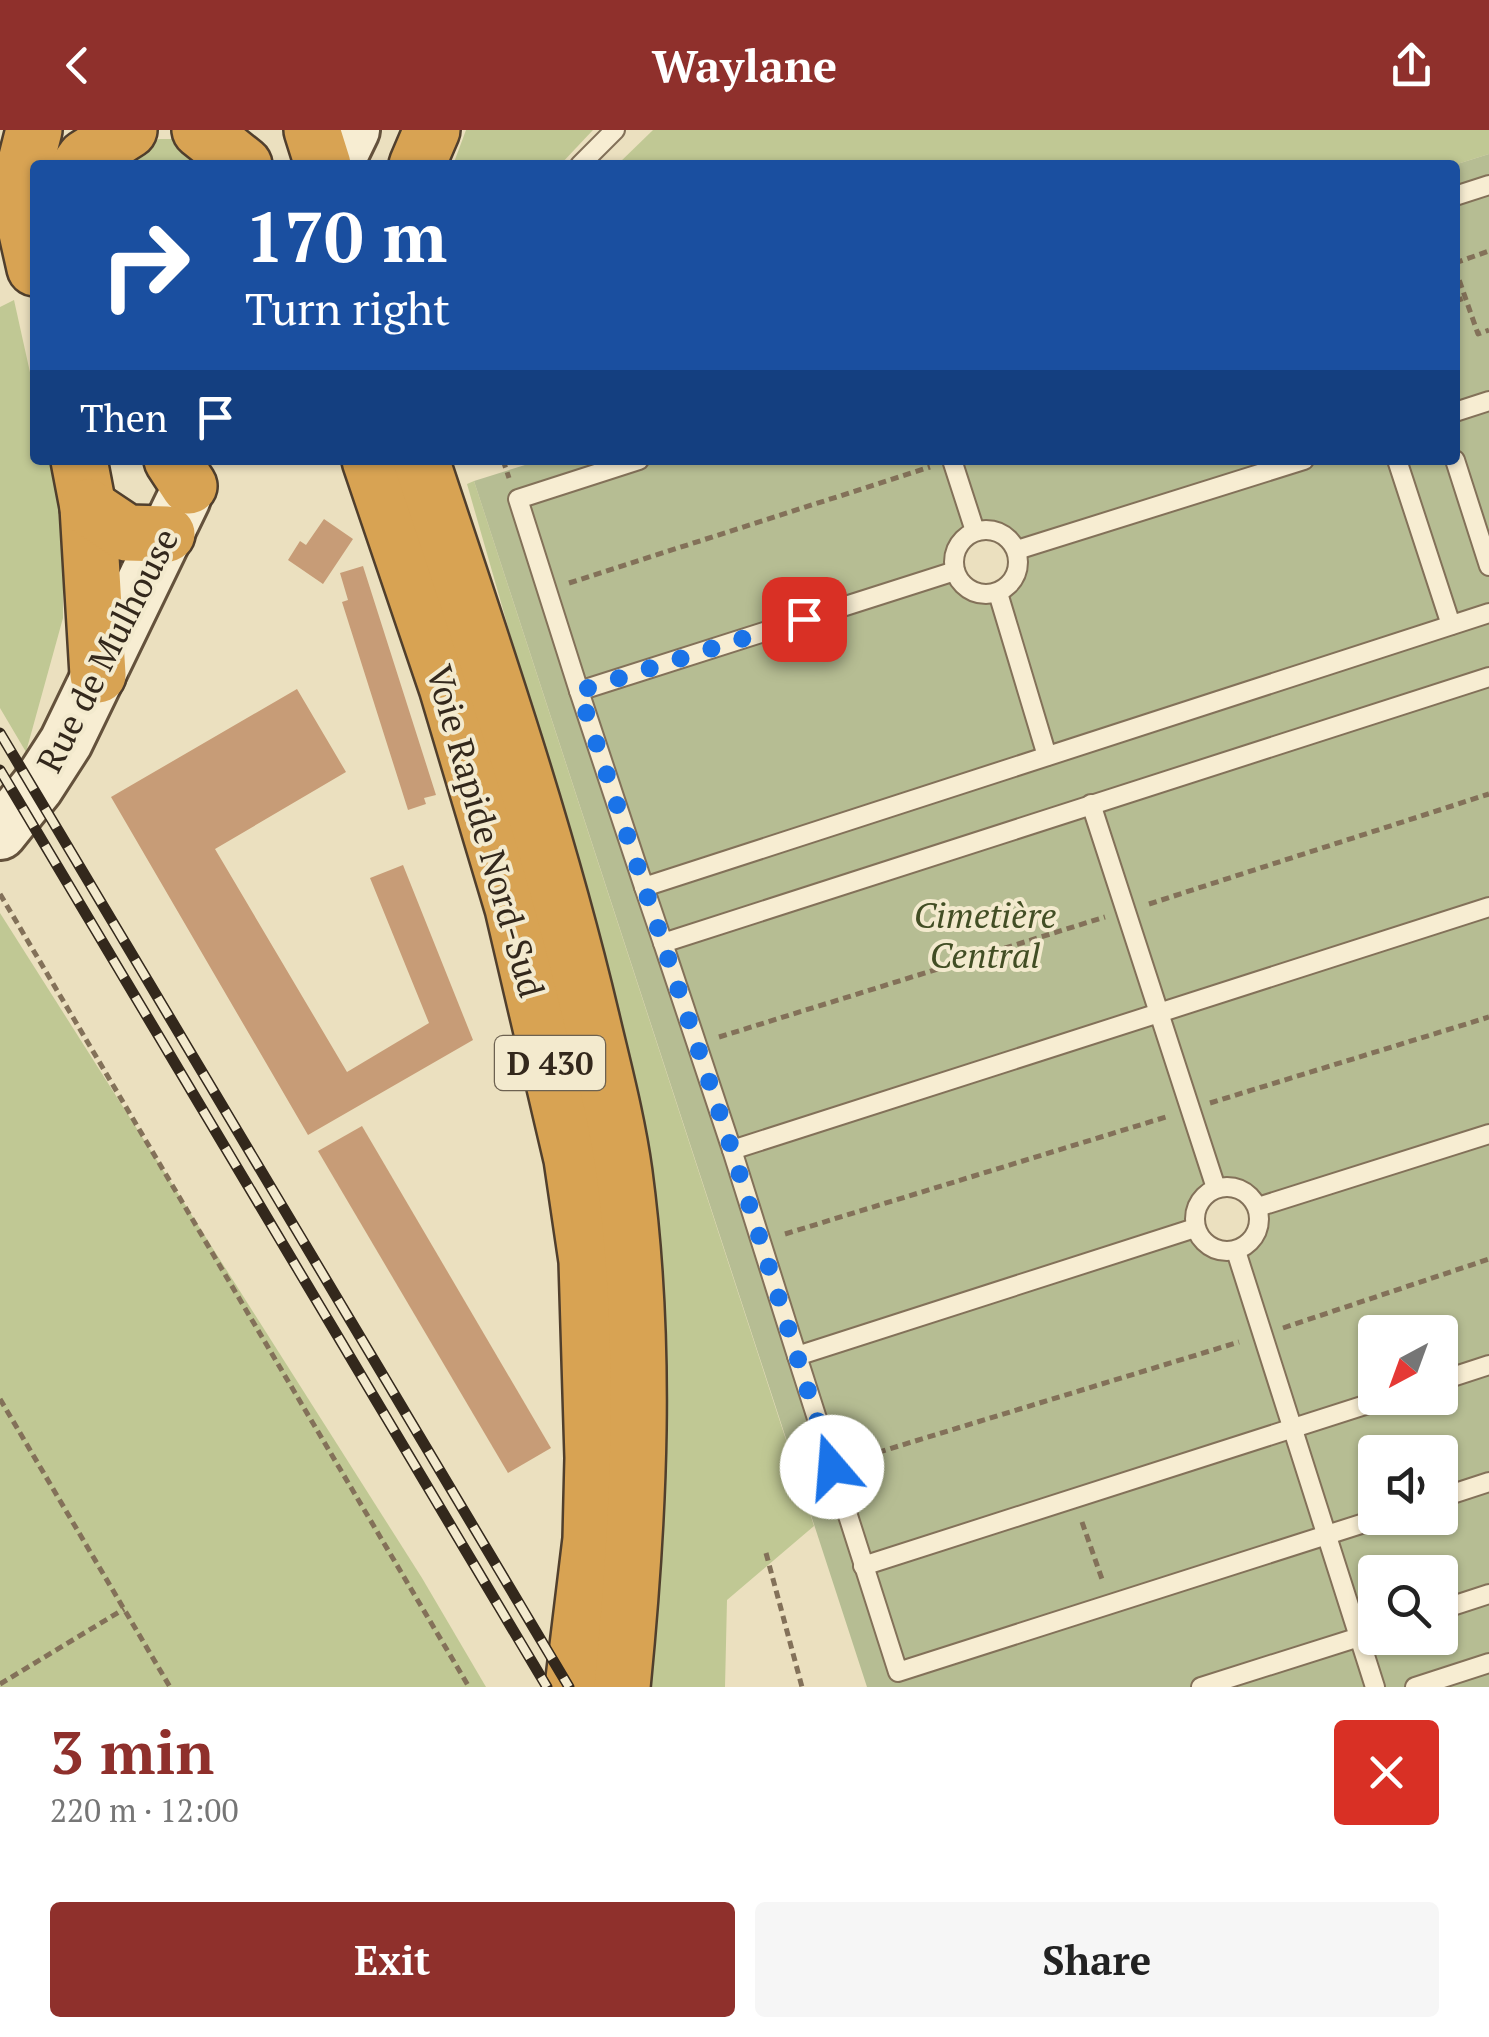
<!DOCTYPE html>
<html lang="en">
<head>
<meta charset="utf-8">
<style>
  :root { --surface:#fff; --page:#f6f6f6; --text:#222; --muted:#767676; --accent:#8f302c }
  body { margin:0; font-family:"PT Serif",serif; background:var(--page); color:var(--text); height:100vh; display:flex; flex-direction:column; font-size:38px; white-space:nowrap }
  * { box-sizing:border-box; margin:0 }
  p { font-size:32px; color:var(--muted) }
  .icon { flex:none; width:55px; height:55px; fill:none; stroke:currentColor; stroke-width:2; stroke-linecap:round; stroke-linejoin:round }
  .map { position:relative; height:1557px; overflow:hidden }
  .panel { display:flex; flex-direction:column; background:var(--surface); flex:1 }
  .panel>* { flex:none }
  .guide { position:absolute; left:30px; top:30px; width:1430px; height:305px; border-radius:10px; box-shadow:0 2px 8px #0004; background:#1a4fa0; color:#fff; overflow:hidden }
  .needle { width:65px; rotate:221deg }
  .controls { position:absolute; left:1358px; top:1185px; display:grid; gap:20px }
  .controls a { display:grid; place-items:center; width:100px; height:100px; border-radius:10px; background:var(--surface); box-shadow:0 2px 8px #0004; font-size:50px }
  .pin { position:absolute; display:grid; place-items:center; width:85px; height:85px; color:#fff; margin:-42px; border-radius:20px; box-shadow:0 5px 15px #0006 }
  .me { position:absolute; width:110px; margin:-55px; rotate:342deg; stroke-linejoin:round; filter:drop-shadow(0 0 8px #0008) }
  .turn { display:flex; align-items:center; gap:35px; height:210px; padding:0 50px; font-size:45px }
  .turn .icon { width:130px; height:130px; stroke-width:2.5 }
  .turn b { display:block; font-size:70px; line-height:85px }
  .then { display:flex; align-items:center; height:95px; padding:0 50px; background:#0003; gap:20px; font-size:38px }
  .round { display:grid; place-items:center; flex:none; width:105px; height:105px; border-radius:10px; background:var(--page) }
  .summary { display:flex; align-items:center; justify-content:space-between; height:170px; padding:0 50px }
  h1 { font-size:60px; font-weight:700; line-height:75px; color:var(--accent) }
  .button { display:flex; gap:20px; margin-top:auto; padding:20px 50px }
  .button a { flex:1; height:115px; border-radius:10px; background:var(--accent); color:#fff; font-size:40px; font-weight:700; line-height:115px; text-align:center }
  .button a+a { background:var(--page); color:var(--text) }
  header { display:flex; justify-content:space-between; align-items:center; height:130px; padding:0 50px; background:var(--accent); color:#fff; font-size:45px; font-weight:700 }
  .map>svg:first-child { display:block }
  .green { fill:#c0c894 }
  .cemetery { fill:#b6bd93; fill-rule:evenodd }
  .building { fill:#c79c77 }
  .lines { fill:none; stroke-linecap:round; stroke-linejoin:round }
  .lane-casing { stroke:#837159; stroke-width:22 }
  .secondary-casing { stroke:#64523c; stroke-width:58 }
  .highway-casing { stroke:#503f2d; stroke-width:60 }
  .path { stroke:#837159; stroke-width:5; stroke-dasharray:8 5; stroke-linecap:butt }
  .lane { stroke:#f7edd2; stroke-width:18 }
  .secondary { stroke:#f7edd2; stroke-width:52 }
  .highway { stroke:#d8a353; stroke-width:55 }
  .rail-casing { stroke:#33281c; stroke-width:11 }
  .rail { stroke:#f3eace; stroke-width:8; stroke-dasharray:22; stroke-linecap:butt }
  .route { stroke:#1a73e8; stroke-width:18; stroke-dasharray:0 32.4 }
  .labels { text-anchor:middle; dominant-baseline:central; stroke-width:8; stroke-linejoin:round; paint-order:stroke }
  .shield { fill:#f3eace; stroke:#6d6251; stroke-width:2.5 }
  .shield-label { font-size:32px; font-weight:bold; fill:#33281c }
  .street-label { font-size:35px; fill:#33281c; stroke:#f3eace }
  .park-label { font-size:35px; font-style:italic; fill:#424e24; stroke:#f3eace }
</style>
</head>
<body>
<header><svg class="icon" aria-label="back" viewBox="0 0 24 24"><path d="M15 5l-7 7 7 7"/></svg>Waylane<svg class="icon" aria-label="share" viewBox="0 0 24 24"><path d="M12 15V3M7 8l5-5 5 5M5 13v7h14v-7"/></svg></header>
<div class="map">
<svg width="1489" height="1557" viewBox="0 0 1489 1557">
  <rect width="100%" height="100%" fill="#ebe0bf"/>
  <g class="green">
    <polygon points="466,0 593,0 560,35 453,35"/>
    <polygon points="653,0 1489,0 1489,24 1454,35 617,35"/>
    <polygon points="160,9 175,9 220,35 96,35 141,12"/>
    <polygon points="14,170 35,265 35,330 49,330 63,392 63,488 26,622 0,578 0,177"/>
    <polygon points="474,351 814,1396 727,1470 725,1557 646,1557 581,751 467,354"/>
    <polygon points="0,783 422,1448 486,1557 0,1557"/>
  </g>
  <path class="cemetery" d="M1489,24V1557H867L474,351L541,330H1455L1454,35ZM992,400C1058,428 985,498 957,445C944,419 969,402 992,400ZM1232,1057C1253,1066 1272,1091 1251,1112C1209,1152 1160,1063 1232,1057ZM1375,1202H1440V1268H1375ZM1375,1322H1440V1388H1375ZM1375,1442H1440V1508H1375Z"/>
  <g class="building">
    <polygon points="324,389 353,409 323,454 288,430 300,411 306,415"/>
    <polygon points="363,436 436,665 424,668 426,674 408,680 342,472 348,470 340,443"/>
    <polygon points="297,559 346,642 215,719 347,942 429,893 370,748 403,735 473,910 308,1005 111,667"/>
    <polygon points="362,996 551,1318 508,1343 318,1021"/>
  </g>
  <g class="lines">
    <defs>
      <g id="lane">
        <polyline points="580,35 615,0"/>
        <polyline points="1455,66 1489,55"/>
        <polyline points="1455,282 1489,271"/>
        <polyline points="639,330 518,369 579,561 955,441"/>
        <polyline points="952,330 975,401"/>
        <polyline points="1397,330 1451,495"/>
        <polyline points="1455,330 1489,436"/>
        <circle cx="986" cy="432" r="32"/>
        <polyline points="1017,420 1304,330"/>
        <polyline points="998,463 1047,626"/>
        <polyline points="579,561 644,757 1489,483"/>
        <polyline points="1091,674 1216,1058"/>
        <polyline points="644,757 663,813 1489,547"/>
        <polyline points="663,813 732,1020 1489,777"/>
        <polyline points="732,1020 797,1226 1195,1098"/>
        <circle cx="1227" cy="1089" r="32"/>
        <polyline points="1258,1077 1489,1004"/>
        <polyline points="1236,1121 1375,1557"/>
        <polyline points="797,1226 898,1542 1380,1388"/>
        <polyline points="1440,1251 1489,1235"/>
        <polyline points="1440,1368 1489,1352"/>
        <polyline points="863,1436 1387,1268"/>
        <polyline points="1440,1480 1489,1464"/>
        <polyline points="1201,1557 1375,1502"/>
        <polyline points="1415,1557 1489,1533"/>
      </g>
      <g id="secondary">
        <polyline points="336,35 353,0"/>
        <polyline points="0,703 37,657 66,612 184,368"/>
      </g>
      <g id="highway">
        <polyline points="34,0 18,63 35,138"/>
        <polyline points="200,0 244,35"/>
        <polyline points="312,0 323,35"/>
        <polyline points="80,35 85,28 129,0"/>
        <polyline points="417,35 432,0"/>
        <polyline points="79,330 88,377 98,545"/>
        <polyline points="172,330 189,356"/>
        <polyline points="370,330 447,557 513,778 572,1029 587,1131 593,1328 591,1409 573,1557"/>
        <path d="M421,330C482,514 546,698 591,888C603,939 617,991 624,1043C647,1215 639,1385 622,1557"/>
        <polyline points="88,377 127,403 167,404"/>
      </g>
    </defs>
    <use href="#lane" class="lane-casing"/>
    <use href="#secondary" class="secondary-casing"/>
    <use href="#highway" class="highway-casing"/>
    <g class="path">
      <polyline points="1455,133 1489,121"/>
      <polyline points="1455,138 1478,204 1489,200"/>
      <polyline points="1455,171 1465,168"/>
      <polyline points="503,330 509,348"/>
      <polyline points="569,453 930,337"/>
      <polyline points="0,764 469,1557"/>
      <polyline points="1149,774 1489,664"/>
      <polyline points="719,907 1105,787"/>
      <polyline points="1210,973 1489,887"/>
      <polyline points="785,1104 1166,987"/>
      <polyline points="1283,1198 1489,1129"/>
      <polyline points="0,1269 170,1557"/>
      <polyline points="853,1330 1239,1212"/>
      <polyline points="1082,1392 1103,1452"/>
      <polyline points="766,1423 802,1557"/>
      <polyline points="0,1554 124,1479"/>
    </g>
    <use href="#lane" class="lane"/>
    <use href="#secondary" class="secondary"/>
    <use href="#highway" class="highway"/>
    <defs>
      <g id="rail">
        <polyline points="0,603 569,1557"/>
        <polyline points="0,640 547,1557"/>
      </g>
    </defs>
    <use href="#rail" class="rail-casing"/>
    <use href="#rail" class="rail"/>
  </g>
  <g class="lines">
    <polyline class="route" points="804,489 579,561 732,1020 832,1337"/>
  </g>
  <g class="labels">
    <rect class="shield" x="495" y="906" width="110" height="54" rx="8"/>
    <g class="shield-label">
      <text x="550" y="933">D 430</text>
    </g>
    <g class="street-label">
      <text transform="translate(107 520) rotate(-63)">Rue de Mulhouse</text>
      <text transform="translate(486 701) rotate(74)">Voie Rapide Nord-Sud</text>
    </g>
    <g class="park-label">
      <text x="985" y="785">Cimetière<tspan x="985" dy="40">Central</tspan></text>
    </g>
  </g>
</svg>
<div class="controls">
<a><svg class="needle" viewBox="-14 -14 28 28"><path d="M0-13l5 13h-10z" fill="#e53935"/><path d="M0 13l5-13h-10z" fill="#767676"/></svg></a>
<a><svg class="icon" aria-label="sound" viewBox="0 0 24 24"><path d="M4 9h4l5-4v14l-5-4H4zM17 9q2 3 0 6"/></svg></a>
<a><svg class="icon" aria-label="search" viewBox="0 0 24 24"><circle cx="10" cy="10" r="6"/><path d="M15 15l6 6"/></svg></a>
</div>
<div class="pin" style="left:804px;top:489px;background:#d93025"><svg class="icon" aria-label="arrive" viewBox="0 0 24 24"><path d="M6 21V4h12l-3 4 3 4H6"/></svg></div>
<svg class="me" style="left:832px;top:1337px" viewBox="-20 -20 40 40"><circle r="19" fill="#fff"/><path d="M0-13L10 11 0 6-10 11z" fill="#1a73e8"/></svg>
<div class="guide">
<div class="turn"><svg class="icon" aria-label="right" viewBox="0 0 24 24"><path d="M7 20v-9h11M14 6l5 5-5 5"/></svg><div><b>170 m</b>Turn right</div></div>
<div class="then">Then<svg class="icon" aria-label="arrive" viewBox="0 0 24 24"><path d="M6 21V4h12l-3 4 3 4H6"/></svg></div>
</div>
</div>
<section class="panel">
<div class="summary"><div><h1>3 min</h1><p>220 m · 12:00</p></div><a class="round" style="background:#d93025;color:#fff"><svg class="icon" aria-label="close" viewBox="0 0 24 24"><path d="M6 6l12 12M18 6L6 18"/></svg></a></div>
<div class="button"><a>Exit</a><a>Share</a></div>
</section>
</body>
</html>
